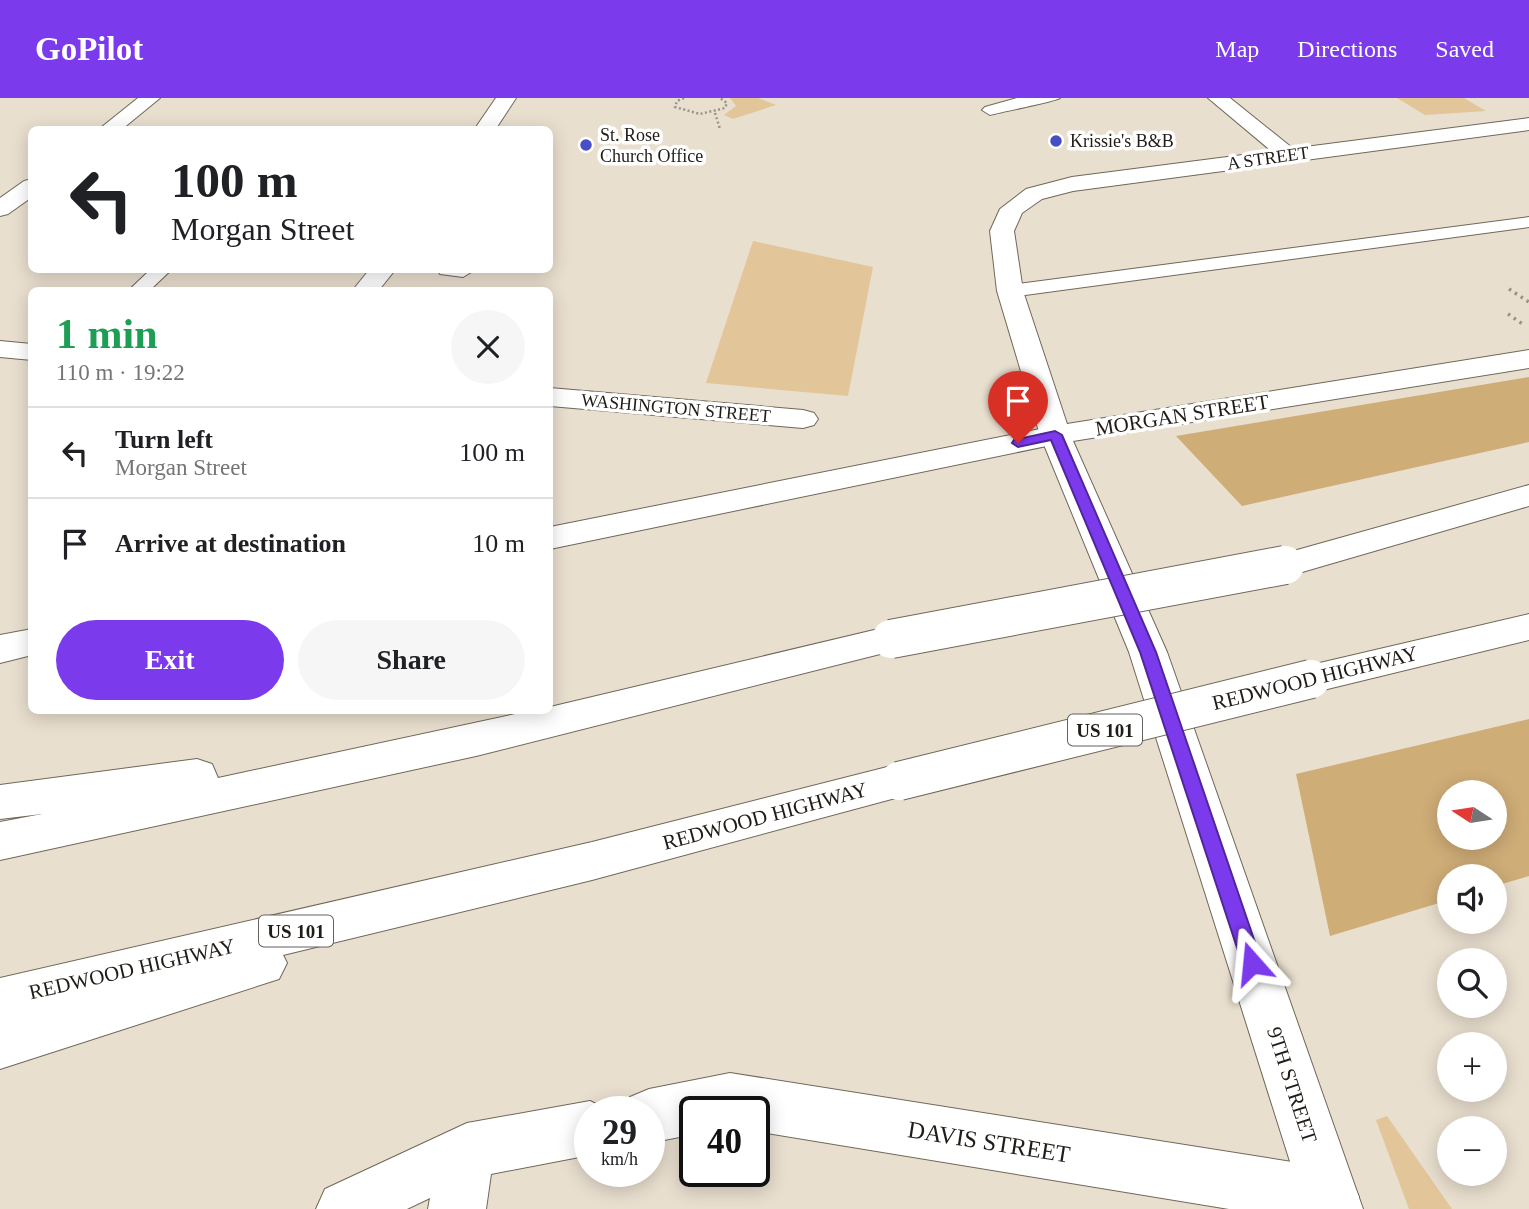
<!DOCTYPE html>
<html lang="en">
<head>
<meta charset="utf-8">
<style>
  :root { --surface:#fff; --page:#f6f6f6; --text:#202124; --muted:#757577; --line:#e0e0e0; --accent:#7c3aed }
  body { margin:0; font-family:Georgia,serif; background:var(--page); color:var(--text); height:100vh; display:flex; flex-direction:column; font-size:26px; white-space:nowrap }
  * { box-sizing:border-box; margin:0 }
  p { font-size:23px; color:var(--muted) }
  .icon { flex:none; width:38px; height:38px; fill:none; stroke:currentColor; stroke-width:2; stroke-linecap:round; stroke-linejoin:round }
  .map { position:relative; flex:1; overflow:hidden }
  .sheet { position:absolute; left:28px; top:189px; width:525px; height:427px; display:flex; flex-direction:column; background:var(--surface); border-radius:10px; box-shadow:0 4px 18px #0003 }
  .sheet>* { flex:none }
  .guide { position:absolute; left:28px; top:28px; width:525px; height:147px; border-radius:10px; box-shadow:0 4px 18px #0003; background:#fff; color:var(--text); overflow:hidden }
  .needle { width:46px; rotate:282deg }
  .fabs { position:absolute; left:1437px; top:682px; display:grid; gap:14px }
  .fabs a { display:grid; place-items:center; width:70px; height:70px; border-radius:50%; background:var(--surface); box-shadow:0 4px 18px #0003; font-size:35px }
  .speed { position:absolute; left:574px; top:998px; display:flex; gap:14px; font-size:35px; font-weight:700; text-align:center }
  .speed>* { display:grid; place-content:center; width:91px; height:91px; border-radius:50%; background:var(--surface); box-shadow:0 4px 18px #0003; line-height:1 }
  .speed small { font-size:18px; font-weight:400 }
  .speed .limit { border:4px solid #111; border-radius:10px; background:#fff; color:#111 }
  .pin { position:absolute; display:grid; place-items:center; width:60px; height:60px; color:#fff; margin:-72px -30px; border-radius:50% 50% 50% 0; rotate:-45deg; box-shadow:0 0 7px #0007 }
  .pin .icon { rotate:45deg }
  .me { position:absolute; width:77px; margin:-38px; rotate:342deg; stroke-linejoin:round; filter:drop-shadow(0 0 5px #0008) }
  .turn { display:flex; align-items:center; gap:24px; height:147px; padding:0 28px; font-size:32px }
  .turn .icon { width:91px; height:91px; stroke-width:2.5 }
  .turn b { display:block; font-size:49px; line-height:60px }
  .round { display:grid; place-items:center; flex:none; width:74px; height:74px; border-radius:37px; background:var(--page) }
  .overview { display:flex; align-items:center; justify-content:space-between; height:119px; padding:0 28px }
  h1 { font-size:42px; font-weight:600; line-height:52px; color:#1e9e55 }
  .primary-button { display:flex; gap:14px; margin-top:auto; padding:14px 28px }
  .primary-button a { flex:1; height:80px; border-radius:42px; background:var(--accent); color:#fff; font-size:28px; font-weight:600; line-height:80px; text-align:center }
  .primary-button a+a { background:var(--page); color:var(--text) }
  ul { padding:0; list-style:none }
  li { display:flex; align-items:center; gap:21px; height:91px; padding:0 28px; border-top:2px solid var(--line) }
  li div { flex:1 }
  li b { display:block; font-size:26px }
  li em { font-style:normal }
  header { display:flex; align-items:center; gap:42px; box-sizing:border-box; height:98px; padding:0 35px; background:var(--accent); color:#fff }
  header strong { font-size:33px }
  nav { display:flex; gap:38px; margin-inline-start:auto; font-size:24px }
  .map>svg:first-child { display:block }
  .green { fill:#e2c598 }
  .forest { fill:#cfad77; fill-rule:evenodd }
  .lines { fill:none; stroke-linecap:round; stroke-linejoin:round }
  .service-casing { stroke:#706759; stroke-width:2 }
  .minor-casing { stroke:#706759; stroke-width:2 }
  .tertiary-casing { stroke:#706759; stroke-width:2 }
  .motorway-casing { stroke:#706759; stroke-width:2 }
  .path-far1 { stroke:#9a9286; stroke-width:2.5; stroke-dasharray:2 2.5; stroke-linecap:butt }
  .path { stroke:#9a9286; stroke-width:3.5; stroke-dasharray:2.5 4.5; stroke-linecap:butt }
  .service { fill:#fff; fill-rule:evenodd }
  .minor { fill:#fff; fill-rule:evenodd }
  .tertiary { fill:#fff; fill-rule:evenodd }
  .motorway { fill:#fff; fill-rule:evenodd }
  .motorway-bridge-casing { stroke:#706759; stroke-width:40; stroke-linecap:butt }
  .motorway-bridge { stroke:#fff; stroke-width:38 }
  .route { fill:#7c3aed; stroke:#51269a; stroke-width:2 }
  .poi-dot { fill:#464fc4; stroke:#fff; stroke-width:2.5 }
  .labels { text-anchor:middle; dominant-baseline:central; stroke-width:7; stroke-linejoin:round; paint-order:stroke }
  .far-poi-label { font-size:18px; fill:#201c17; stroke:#fff; text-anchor:start }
  .far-street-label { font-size:18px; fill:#201c17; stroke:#fff }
  .shield { fill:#fff; stroke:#63605d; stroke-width:2 }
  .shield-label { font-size:19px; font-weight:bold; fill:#201c17 }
  .street-label { font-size:21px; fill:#201c17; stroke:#fff }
  .near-street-label { font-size:24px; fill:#201c17; stroke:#fff }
</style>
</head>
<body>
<header>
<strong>GoPilot</strong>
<nav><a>Map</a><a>Directions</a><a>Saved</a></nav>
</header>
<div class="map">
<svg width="1529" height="1111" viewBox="0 0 1529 1111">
  <rect width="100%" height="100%" fill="#e9dfcf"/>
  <g class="green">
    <polygon points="730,0 758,0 776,7 733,21 724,17 736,8"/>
    <polygon points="1397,0 1464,0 1486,13 1425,17"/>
    <polygon points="753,143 873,169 848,298 706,285"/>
    <polygon points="1387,1018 1452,1111 1409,1111 1376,1022"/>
  </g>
  <g class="forest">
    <polygon points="1529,279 1529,344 1242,408 1176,338"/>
    <path d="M1529,621V778L1495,788L1494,779H1449V802L1330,838L1296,676ZM1449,695H1494V740H1449Z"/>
  </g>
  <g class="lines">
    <defs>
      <g id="service">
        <path d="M1017,0H1060C1057,3 1001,14 990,17L982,12L985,9Z"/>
        <polygon points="1529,119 1529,129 1010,199 1003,197 1000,193 1003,189 1010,187"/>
        <polygon points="150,172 167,172 169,174 150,192 129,192"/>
        <polygon points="438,172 472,172 473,173 463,179 440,176"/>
      </g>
      <g id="minor">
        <polygon points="138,0 160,0 121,32 98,32"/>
        <polygon points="496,0 516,0 495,32 474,32"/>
        <polygon points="1208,0 1230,0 1301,57 1298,62 1282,62"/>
        <polygon points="32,81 32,99 8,116 0,118 0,100 24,83"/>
        <polygon points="369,172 395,172 379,192 353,192"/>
        <polygon points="0,243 32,246 32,262 0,259"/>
        <polygon points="550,290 803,312 814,315 818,321 814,327 803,330 550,308"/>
        <polygon points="1055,328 1066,330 1070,337 1066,344 550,451 550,429"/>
        <polygon points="32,531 32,557 0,565 0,537"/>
        <polygon points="730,975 1330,1070 1350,1079 1359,1099 1354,1111 1229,1111 754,1033 754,1013 695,1013 695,1036 649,1045 649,1013 624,1013 630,999 649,991"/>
        <polygon points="590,1003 610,1013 590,1013 590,1057 491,1076 486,1111 428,1111 430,1100 407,1111 316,1111 325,1091 467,1025"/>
      </g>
      <polygon id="tertiary" points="1529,20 1529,32 1073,93 1042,101 1022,115 1014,133 1023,193 1067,326 1529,252 1529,270 1073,343 1167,554 1363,1111 1305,1111 1129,554 1040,337 997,193 990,133 1000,111 1026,91 1072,79"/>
      <g id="motorway">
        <polygon points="1529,387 1529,408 1285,479 1272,475 1267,467 1272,459"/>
        <polygon points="1529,516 1529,542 1311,595 1297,591 1291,581 1297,571 1311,567"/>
        <polygon points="891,528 904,532 910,541 904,550 476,658 0,762 0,724 42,716 0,721 0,687 197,661 212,666 218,680 534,612 550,612 550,609"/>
        <polygon points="899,666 914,671 920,683 914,695 592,782 283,857 287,865 279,881 0,971 0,880 592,744"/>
      </g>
    </defs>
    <use href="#service" class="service-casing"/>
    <use href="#minor" class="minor-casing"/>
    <use href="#tertiary" class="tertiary-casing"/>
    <use href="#motorway" class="motorway-casing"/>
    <g class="path-far1">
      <polyline points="684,0 677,3 675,9 700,16 725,10 727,5 720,0"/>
      <polyline points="715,15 720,31"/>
    </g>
    <g class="path">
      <polyline points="1509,191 1529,204"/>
      <polyline points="1508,216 1524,227"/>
    </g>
    <use href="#service" class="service"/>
    <use href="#minor" class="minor"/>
    <use href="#tertiary" class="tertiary"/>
    <use href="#motorway" class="motorway"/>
    <defs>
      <g id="motorway-bridge">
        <polyline points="891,541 1285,467"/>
        <polyline points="899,683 1311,581"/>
      </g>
    </defs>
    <use href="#motorway-bridge" class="motorway-bridge-casing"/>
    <use href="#motorway-bridge" class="motorway-bridge"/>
  </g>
  <polygon class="route" points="1055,333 1062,337 1156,554 1262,865 1259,872 1252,874 1245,872 1242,865 1140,554 1051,342 1018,349 1012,345 1014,342"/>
  <g class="poi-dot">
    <circle cx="1056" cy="43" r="7"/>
    <circle cx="586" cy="47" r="7"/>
  </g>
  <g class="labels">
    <g class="far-poi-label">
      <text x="600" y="37">St. Rose<tspan x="600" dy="21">Church Office</tspan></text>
      <text x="1070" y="43">Krissie's B&amp;B</text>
    </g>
    <g class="far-street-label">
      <text transform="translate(1268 60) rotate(-8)">A STREET</text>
      <text transform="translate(676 310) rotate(5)">WASHINGTON STREET</text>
    </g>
    <g class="shield">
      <rect x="1068" y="616.5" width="74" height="31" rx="5"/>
      <rect x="259" y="817.5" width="74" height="31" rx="5"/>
    </g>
    <g class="shield-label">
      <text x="1105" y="632">US 101</text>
      <text x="296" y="833">US 101</text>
    </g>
    <g class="street-label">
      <text transform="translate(1182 317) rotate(-9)">MORGAN STREET</text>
      <text transform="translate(1315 580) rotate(-14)">REDWOOD HIGHWAY</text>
      <text transform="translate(765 718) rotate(-15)">REDWOOD HIGHWAY</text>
      <text transform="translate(132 871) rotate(-13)">REDWOOD HIGHWAY</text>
      <text transform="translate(1292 987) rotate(72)">9TH STREET</text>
    </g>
    <g class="near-street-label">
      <text transform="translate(989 1044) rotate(9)">DAVIS STREET</text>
    </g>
  </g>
</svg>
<div class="fabs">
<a><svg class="needle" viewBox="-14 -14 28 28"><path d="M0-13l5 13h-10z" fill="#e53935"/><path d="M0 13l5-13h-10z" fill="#757577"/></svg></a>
<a><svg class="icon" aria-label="sound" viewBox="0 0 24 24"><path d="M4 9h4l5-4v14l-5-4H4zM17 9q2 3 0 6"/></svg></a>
<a><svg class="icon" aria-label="search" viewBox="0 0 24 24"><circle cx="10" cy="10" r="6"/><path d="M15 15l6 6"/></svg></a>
<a>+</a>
<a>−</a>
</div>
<div class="speed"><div>29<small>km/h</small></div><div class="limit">40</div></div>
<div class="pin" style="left:1018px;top:345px;background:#d93025"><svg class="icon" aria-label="arrive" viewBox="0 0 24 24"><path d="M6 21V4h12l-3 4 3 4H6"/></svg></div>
<svg class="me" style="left:1252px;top:865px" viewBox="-20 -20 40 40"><path d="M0-17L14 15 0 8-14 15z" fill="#7c3aed" stroke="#fff" stroke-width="4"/></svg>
<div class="guide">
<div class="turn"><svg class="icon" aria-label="left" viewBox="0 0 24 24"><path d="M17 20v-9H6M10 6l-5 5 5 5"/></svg><div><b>100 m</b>Morgan Street</div></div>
</div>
<section class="sheet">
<div class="overview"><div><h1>1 min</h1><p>110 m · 19:22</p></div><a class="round"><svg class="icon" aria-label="close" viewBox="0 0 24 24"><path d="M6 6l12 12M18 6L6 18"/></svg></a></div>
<ul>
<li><svg class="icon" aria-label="left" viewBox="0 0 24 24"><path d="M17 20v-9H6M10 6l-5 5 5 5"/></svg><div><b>Turn left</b><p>Morgan Street</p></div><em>100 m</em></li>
<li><svg class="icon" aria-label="arrive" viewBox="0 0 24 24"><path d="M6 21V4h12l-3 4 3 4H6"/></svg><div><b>Arrive at destination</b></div><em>10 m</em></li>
</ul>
<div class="primary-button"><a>Exit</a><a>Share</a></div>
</section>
</div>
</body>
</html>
